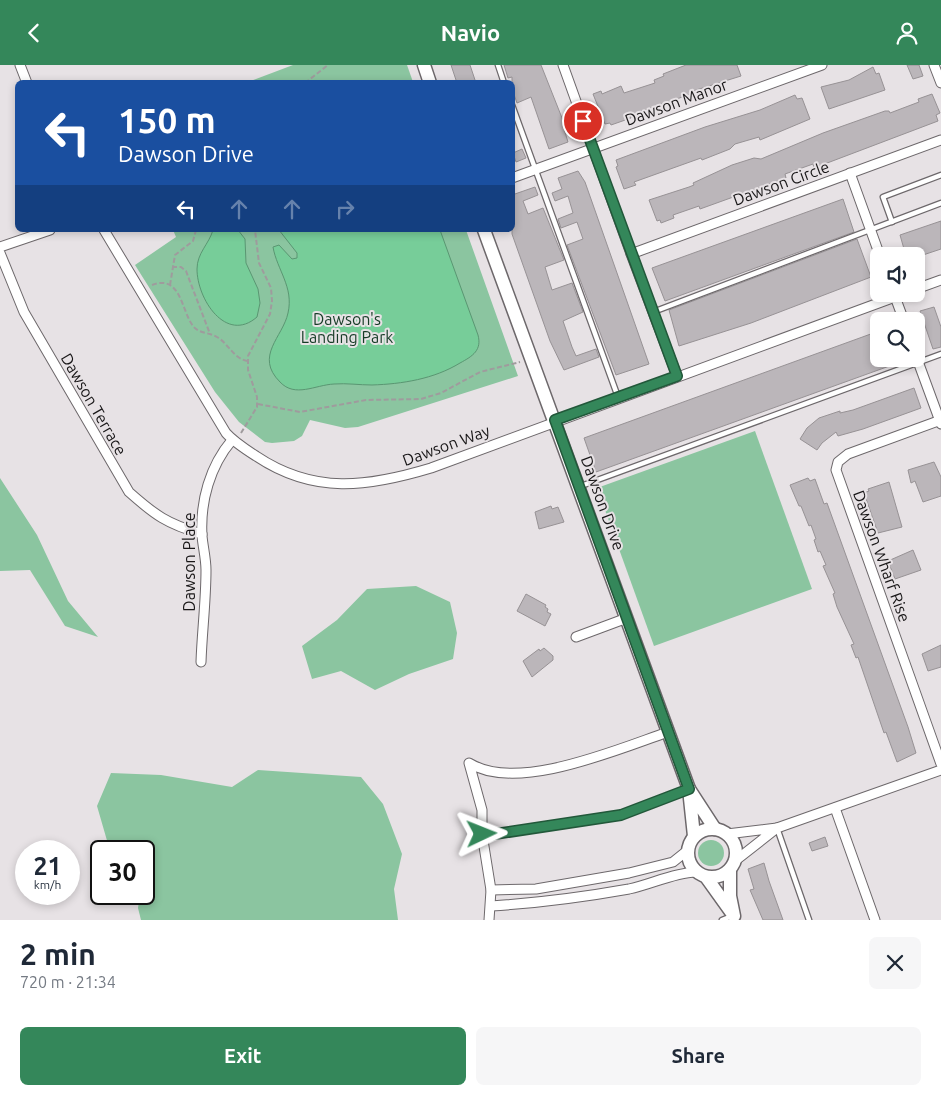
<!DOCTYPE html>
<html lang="en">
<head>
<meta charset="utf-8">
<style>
  :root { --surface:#fff; --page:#f6f6f7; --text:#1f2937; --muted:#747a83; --accent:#34875a }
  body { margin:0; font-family:Ubuntu,sans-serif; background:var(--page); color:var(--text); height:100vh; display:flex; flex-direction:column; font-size:19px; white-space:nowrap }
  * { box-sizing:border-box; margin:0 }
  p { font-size:16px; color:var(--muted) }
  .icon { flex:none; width:28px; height:28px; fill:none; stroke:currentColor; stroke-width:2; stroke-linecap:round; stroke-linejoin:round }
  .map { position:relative; height:855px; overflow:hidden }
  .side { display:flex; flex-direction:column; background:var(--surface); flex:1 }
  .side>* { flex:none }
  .guide { position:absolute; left:15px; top:15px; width:500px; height:152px; border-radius:8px; box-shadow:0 2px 8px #0003; background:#1a4fa0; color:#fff; overflow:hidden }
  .tools { position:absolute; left:870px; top:182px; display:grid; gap:10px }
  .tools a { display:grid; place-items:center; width:55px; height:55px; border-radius:8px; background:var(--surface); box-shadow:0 2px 8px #0003; font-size:25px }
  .speed { position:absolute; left:15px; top:775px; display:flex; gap:10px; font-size:25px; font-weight:700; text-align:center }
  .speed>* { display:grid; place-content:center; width:65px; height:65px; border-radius:50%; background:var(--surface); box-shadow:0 2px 8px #0003; line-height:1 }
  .speed small { font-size:12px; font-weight:400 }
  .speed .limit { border:2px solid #111; border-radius:8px; background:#fff; color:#111 }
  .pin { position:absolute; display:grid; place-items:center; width:42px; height:42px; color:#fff; margin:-21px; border:2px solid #fff; border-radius:50%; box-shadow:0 1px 5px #0007 }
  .me { position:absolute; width:55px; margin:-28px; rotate:88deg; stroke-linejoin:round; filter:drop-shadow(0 0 4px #0008) }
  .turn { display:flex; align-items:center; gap:18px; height:105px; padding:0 20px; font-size:22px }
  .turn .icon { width:65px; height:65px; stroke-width:2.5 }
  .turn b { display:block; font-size:35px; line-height:42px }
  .lanes { display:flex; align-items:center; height:48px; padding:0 20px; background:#0003; justify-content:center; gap:25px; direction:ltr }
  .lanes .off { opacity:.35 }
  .round { display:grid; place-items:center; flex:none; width:52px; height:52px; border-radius:8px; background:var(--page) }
  .overview { display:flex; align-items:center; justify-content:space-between; height:85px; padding:0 20px }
  h1 { font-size:30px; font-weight:600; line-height:38px }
  .cta { display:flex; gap:10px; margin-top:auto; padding:10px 20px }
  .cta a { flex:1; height:58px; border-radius:8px; background:var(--accent); color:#fff; font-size:20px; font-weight:600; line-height:58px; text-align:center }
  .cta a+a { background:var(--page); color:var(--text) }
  header { display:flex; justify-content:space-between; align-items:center; height:65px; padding:0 20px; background:var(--accent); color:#fff; font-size:22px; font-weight:600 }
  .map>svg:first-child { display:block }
  .green { fill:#8bc5a0 }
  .water { fill:#77cd99; stroke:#5a9672 }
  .building { fill:#bbb6ba; stroke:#979295 }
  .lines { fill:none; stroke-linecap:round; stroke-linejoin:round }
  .lane-casing { stroke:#6d686b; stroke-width:7 }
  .street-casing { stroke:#6d686b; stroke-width:11 }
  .secondary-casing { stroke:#6d686b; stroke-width:15 }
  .path { stroke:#9f9b9d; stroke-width:2; stroke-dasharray:5 2.5; stroke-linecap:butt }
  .lane { stroke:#fff; stroke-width:4.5 }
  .street { stroke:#fff; stroke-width:9 }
  .secondary { stroke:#fff; stroke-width:12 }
  .route-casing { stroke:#22583a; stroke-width:12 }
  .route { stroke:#34875a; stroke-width:9 }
  .labels { text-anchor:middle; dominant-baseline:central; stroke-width:4; stroke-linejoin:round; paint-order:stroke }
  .street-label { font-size:16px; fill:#181617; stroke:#e7e2e5 }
  .park-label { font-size:16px; fill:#173c27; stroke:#e7e2e5 }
</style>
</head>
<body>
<header><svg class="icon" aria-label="back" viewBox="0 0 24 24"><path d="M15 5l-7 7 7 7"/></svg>Navio<svg class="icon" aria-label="person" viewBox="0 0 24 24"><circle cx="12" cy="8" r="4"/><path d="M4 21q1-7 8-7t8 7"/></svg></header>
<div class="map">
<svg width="941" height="855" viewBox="0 0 941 855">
  <rect width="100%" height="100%" fill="#e7e2e5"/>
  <g class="green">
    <polygon points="293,0 407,0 413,17 245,18"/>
    <polygon points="173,165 466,165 518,311 358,362 345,363 310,355 302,371 294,376 272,378 265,377 239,357 215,327 135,200 176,172"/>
    <polygon points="755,366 812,524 654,581 597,423"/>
    <polygon points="0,413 37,470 68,536 98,572 65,561 30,505 0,506"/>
    <polygon points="416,521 450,537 457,568 453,594 409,609 375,625 341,606 312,614 302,581 337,555 367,524"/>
    <polygon points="258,705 361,712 383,739 402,789 394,824 398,855 141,855 138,843 140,829 144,829 146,788 108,779 97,741 111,708 161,710 232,722"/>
    <circle cx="711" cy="788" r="13"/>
  </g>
  <g class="water">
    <path d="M213,165H238L245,174L246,198L258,224L260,238L257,252C226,279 197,234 197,204C197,188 209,179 213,165Z"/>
    <path d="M279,165H440L478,270C482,285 473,291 460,298C434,314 402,319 372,320C359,320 347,318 334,319C315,320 295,333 280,317C254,291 283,272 288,248C294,222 277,205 273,182L279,180L292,194L297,193V188Z"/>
  </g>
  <g class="building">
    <polygon points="451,0 470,0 476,18 457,18"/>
    <polygon points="504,0 541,0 566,63 564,64 568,77 549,84 531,32 517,38 512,24 512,12 508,13"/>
    <polygon points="686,0 737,0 741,11 693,26 694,28 630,50 631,53 611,60 610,58 605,59 593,29 601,26 602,29 621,21 624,28 655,18 654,15 664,11 663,9"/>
    <polygon points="907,0 919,0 923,11 913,14"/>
    <polygon points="873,2 876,9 879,8 885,25 829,44 821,22 849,15"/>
    <polygon points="932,29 940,48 936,50 938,56 814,103 813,99 785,109 786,113 700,144 699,141 673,150 674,153 661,158 660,155 657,156 649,135 689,122 694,120 693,118 732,100 754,93 761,94 823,68 885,46 889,46 890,48 919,37 918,34"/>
    <polygon points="795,30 797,34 802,33 810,54 760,75 759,72 735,79 730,84 702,95 701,93 634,117 636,120 624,124 616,102 618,101 616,95 705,62 760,45"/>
    <polygon points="522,84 526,93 516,97 513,88"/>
    <polygon points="578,106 585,117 649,299 616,310 567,180 583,174 577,157 561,163 558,154 573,148 568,131 555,136 552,128 562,124 558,113"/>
    <polygon points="535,122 538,130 523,136 528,149 543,143 564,195 545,202 552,225 572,218 583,247 563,256 572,282 576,291 596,284 599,292 564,305 550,276 512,169 512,130"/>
    <polygon points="843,134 854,167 665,236 652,203"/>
    <polygon points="941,156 941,184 920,191 906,191 900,170"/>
    <polygon points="857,174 871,212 751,258 679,281 669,245"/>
    <polygon points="934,242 941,262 941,282 933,284 920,246"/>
    <polygon points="879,266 879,294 906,295 596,407 584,373"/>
    <polygon points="914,323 921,343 863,364 838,371 836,367 822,378 817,385 800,374 807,363 819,353 840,346 840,348 853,345"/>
    <polygon points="934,397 941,412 941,431 923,437 915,416 911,418 908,405"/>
    <polygon points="808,413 810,416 815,414 824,439 827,438 908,662 916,688 897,697 886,667 884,668 858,592 856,593 851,580 854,579 837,542 833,529 835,528 823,501 826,500 820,486 818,487 814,475 816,474 811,460 809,461 801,441 799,441 790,420"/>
    <polygon points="889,417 902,462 878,468 864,428 869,426 868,424"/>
    <polygon points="551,441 552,444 558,442 564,457 539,464 535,447"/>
    <polygon points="913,485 921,505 895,514 888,496"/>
    <polygon points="526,529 546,540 545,542 548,544 547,547 551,549 545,561 517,546"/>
    <polygon points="941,580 941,602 928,606 922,589"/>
    <polygon points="544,583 553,591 553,595 532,612 523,596 539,584 540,586"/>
    <polygon points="825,772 828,781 812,786 809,778"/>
    <polygon points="764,798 769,816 783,855 763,855 750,825 754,824 748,804"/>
  </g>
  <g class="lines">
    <defs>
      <g id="lane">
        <polyline points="498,0 504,18"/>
        <polyline points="512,40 618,332"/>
        <polyline points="892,157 883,132 941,110"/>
        <polyline points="653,247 941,138"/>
        <polyline points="581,421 941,289"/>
        <polyline points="777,763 809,855"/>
        <polyline points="483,771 621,750 688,724"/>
        <polyline points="722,855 732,851"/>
      </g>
      <g id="street">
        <polyline points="20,0 27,18"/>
        <polyline points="563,0 631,189 941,75"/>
        <polyline points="934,0 941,18"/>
        <polyline points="850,108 880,191"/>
        <polyline points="512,113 822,0"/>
        <path d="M104,165L226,368C234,377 245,384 256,391C314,430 368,422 431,403L903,229"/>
        <polyline points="0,182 50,165"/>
        <path d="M0,188L24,247L129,427C155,450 167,459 202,469"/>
        <polyline points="631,189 677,311"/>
        <polyline points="916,224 941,215"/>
        <polyline points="894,229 904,256"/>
        <polyline points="916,291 941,359"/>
        <polyline points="941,355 848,389 838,397 836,405 941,699"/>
        <polyline points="576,572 627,553"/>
        <path d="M201,597C202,567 206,536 206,505C206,494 203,482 202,471C200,436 210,401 232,375"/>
        <polyline points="835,743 875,855"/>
        <polyline points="777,763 941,705"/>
        <polyline points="727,769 777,763 735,796"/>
        <polyline points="491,825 536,824 629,808 673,797 688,785"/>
        <path d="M491,841C538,838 584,832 629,824C652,819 673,808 696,807"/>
        <path d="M489,855L491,825L482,769V745L469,698C517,728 618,684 668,667"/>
      </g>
      <g id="secondary">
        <polyline points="424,0 430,18"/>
        <polyline points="484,165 689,724"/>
        <circle cx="712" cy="788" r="24"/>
        <polyline points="694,771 689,724 715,764"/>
        <polyline points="706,812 734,851 730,831 730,805"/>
      </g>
    </defs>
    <use href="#lane" class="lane-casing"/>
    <use href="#street" class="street-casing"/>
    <use href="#secondary" class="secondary-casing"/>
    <g class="path">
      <polyline points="305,18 328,0"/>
      <polyline points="172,202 181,202 186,206 210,269"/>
      <path d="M152,220C181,209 181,245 193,261C199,269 209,267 217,272C229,279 233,293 247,296"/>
      <polyline points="170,220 175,190 193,176 196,165"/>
      <polyline points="258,339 300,347 366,335 421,334 441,328 480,307 520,297"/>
      <polyline points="241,368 257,342 257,332 248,305 248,291 270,249 272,236 271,223 259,198 255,165"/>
    </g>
    <use href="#lane" class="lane"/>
    <use href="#street" class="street"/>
    <use href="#secondary" class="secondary"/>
  </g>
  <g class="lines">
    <defs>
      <polyline id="route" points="482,769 482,771 621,750 689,724 555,355 677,311 583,56"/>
    </defs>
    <use href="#route" class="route-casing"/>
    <use href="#route" class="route"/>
  </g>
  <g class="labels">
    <g class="street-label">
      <text transform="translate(676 37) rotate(-20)">Dawson Manor</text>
      <text transform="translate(781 118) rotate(-20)">Dawson Circle</text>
      <text transform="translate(94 339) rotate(60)">Dawson Terrace</text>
      <text transform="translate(446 380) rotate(-20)">Dawson Way</text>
      <text transform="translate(603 438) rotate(70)">Dawson Drive</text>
      <text transform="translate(882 491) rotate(70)">Dawson Wharf Rise</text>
      <text transform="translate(189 497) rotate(-90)">Dawson Place</text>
    </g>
    <g class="park-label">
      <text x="347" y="254">Dawson's<tspan x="347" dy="18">Landing Park</tspan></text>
    </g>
  </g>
</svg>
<div class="tools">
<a><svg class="icon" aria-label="sound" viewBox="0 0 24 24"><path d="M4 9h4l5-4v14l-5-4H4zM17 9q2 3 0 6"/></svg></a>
<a><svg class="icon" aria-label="search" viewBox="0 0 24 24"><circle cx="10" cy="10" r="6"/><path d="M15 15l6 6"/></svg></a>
</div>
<div class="speed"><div>21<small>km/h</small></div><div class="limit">30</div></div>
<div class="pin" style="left:583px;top:56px;background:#d93025"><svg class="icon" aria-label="arrive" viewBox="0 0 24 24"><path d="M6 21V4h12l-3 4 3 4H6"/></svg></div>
<svg class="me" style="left:482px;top:769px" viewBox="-20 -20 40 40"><path d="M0-17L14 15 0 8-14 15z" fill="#34875a" stroke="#fff" stroke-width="4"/></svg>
<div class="guide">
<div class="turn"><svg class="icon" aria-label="left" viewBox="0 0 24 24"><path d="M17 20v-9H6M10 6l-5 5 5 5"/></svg><div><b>150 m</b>Dawson Drive</div></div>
<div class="lanes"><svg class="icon" aria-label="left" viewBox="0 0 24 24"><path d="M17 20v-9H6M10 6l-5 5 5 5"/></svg><svg class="icon off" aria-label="ahead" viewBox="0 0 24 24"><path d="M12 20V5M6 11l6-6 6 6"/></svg><svg class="icon off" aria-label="ahead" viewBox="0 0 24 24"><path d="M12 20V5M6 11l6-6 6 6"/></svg><svg class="icon off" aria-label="right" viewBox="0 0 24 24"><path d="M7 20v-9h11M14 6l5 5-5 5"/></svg></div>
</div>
</div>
<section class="side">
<div class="overview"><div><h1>2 min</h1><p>720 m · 21:34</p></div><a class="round"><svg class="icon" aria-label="close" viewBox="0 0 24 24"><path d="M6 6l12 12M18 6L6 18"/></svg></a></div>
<div class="cta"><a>Exit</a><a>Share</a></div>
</section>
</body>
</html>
